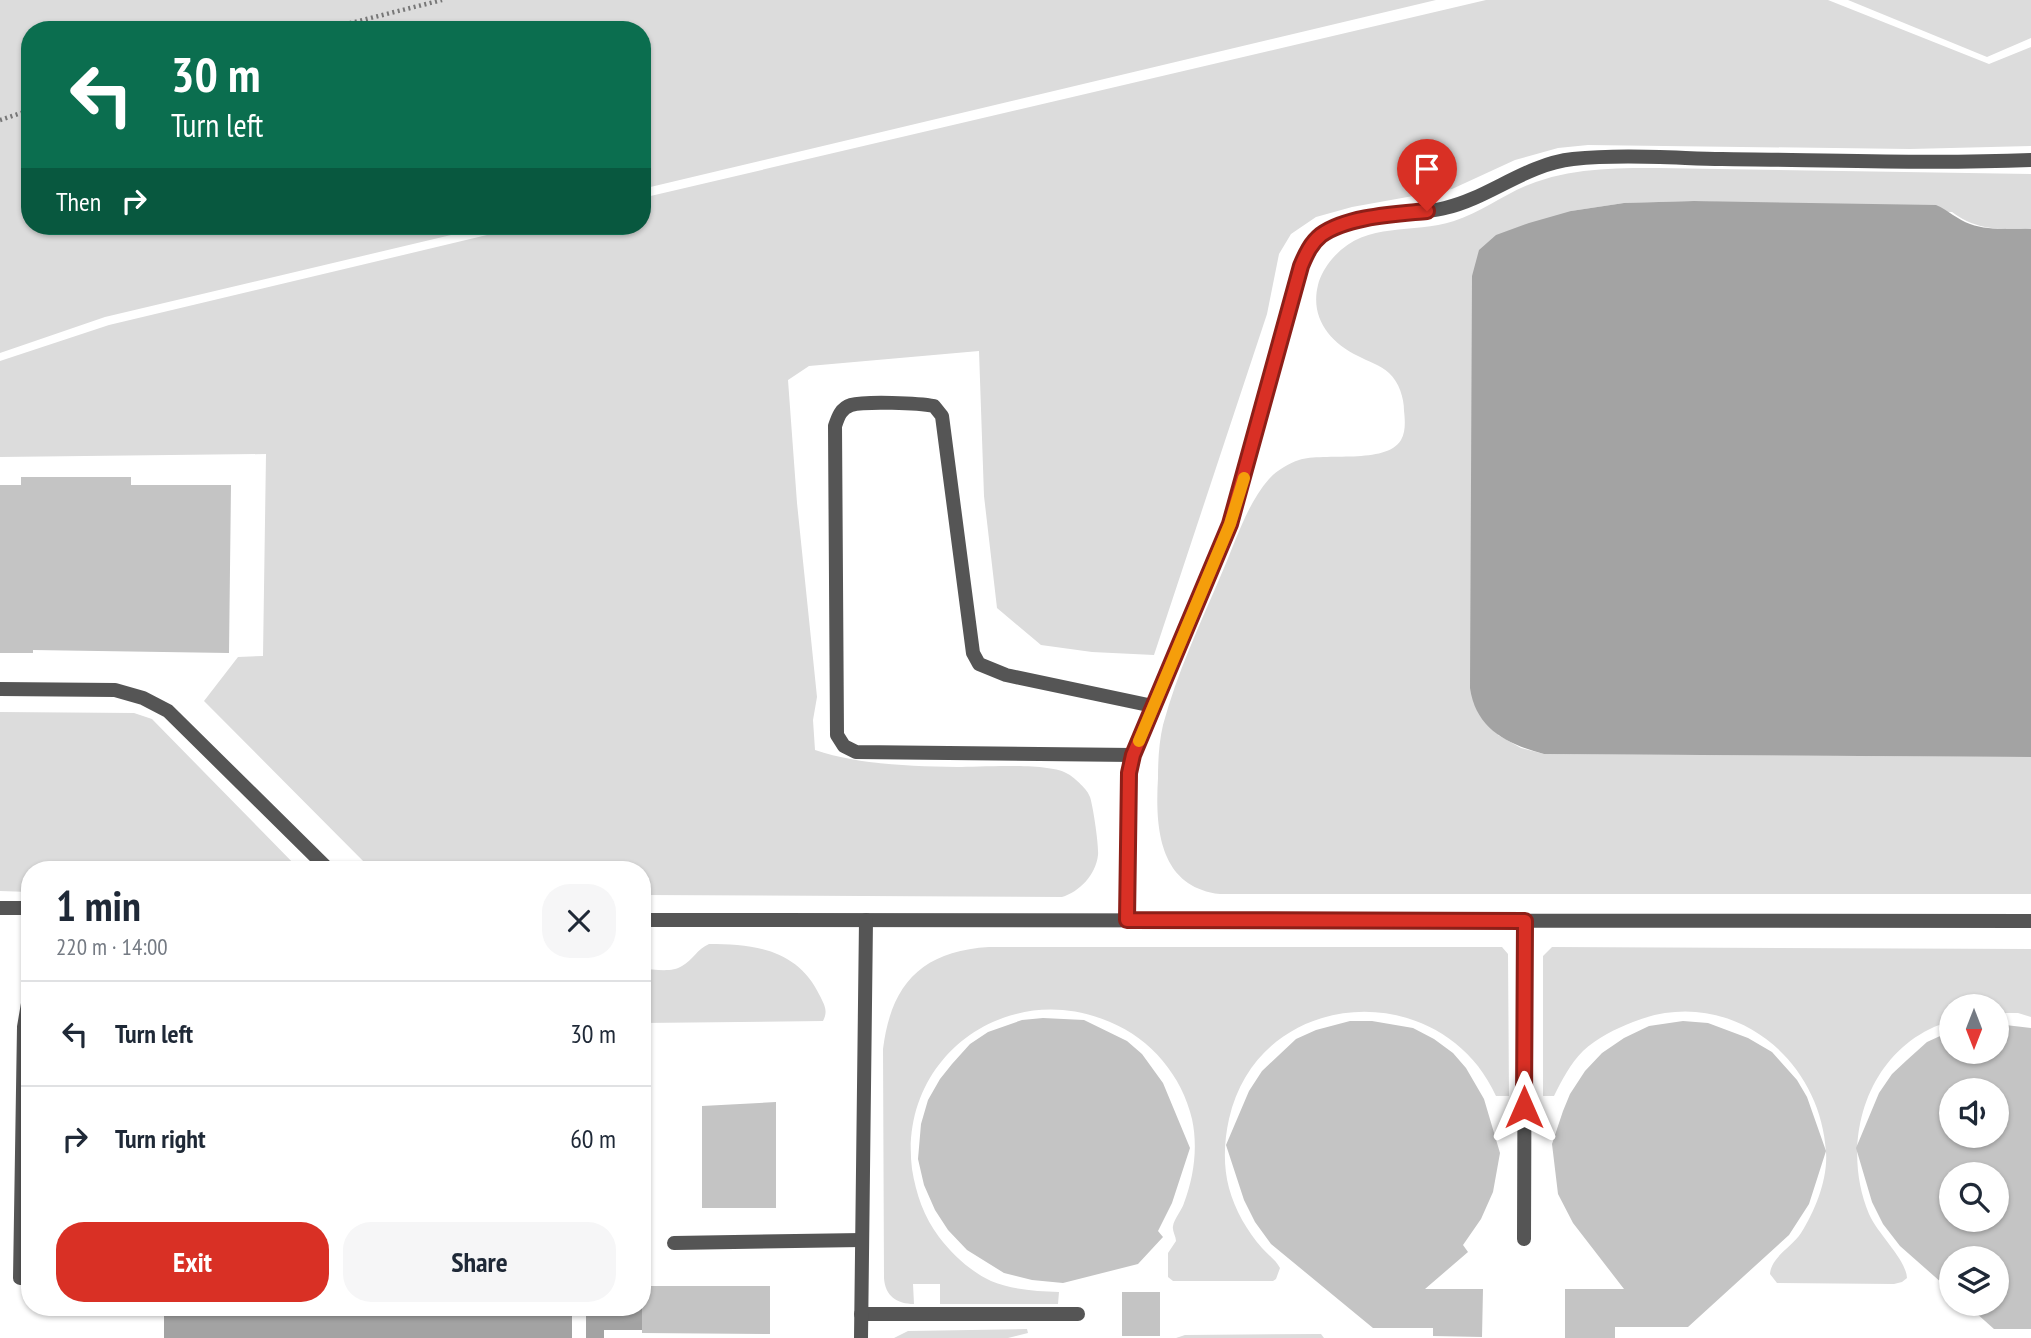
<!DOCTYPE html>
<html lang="en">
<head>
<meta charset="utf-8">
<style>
  :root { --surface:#fff; --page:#f6f6f7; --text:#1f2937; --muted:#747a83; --line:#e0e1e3; --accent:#d93025 }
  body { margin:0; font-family:"PT Sans Narrow",sans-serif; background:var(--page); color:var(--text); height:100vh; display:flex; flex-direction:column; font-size:26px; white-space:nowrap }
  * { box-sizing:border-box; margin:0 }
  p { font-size:23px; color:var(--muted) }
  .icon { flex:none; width:38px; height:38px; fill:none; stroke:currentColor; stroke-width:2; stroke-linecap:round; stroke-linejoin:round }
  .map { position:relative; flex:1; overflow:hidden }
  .side { position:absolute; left:21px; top:861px; width:630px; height:455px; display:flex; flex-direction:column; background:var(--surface); border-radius:28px; box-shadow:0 2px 5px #0004 }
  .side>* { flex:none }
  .banner { position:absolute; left:21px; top:21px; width:630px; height:214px; border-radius:28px; box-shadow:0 2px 5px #0004; background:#0b6e4f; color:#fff; overflow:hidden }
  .needle { width:46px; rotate:180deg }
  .fabs { position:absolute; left:1939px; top:994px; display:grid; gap:14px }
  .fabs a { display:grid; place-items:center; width:70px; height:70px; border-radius:50%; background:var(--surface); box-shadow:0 2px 5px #0004; font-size:35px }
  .pin { position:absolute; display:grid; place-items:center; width:60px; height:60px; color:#fff; margin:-72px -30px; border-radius:50% 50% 50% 0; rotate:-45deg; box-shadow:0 0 7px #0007 }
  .pin .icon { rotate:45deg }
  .me { position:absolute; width:77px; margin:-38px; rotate:0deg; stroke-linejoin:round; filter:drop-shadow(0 0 5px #0008) }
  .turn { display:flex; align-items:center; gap:24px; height:147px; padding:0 35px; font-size:32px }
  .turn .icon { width:91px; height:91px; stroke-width:2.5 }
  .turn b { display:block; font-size:49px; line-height:60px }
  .then { display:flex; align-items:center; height:66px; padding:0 35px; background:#0003; gap:14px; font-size:26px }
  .round { display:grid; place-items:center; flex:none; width:74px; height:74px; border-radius:28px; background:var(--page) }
  .head { display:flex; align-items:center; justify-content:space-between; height:119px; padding:0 35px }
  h1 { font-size:42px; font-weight:600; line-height:52px }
  .cta { display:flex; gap:14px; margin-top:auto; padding:14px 35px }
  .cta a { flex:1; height:80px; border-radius:28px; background:var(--accent); color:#fff; font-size:28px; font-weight:600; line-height:80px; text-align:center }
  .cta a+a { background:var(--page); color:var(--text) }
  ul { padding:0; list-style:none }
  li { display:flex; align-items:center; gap:21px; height:105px; padding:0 35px; border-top:2px solid var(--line) }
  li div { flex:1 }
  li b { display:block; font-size:26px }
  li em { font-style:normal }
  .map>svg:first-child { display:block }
  .green { fill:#dcdcdc }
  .water { fill:#a3a3a3 }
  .building { fill:#c4c4c4; fill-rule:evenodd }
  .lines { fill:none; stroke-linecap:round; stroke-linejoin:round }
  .path { stroke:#777; stroke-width:4.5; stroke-dasharray:2 3.5; stroke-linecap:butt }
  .service { stroke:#555; stroke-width:14 }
  .route-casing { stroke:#8d1f18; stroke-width:18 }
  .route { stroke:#d93025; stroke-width:12 }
  .slow { stroke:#f59e0b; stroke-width:12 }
</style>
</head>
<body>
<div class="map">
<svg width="2031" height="1338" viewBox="0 0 2031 1338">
  <rect width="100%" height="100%" fill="#fff"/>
  <g class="green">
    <polygon points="0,0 1436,0 642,189 642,30 30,30 30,226 489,226 105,317 0,353"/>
    <path d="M1486,0H1828L1989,64L2031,47V146L1910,149L1588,145L1558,148L1515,160L1452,189L1352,207L1316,217L1291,234L1279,254L1267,314L1154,655L1092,652L1041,645L997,608L984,496L979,351L809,366L788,380L797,503L817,697L813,720L815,750C860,765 910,766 957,767C981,767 1050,762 1068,774C1075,778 1088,790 1090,797C1093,806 1099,846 1098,855C1096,875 1079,892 1062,897L642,895V870H372L204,701L238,657L263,656L266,454L0,457V361L109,325L525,226H642V198Z"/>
    <polygon points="1848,0 2031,0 2031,38 1987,57"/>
    <path d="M1658,168L2031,174V229C1999,228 1979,232 1952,212L1694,201L1624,203L1571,211L1498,735L1521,748L1544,754L2031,757V894H1220C1159,887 1155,828 1158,778C1158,761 1159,742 1163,725C1177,673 1200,624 1221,575C1235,544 1246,505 1269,479C1276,471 1289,463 1299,460C1324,452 1386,465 1401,440C1406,432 1405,419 1404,411C1404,398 1399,382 1389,373C1381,365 1367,361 1358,356C1329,342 1310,317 1318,285C1320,276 1326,266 1332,259C1365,220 1411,235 1454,221C1480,213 1503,195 1528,185C1570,168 1613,168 1658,168Z"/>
    <polygon points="0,712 134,713 152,719 300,870 30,870 30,892 0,891"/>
    <path d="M709,944C754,944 798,949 820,996C825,1006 828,1011 823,1021L642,1023V969C654,969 672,973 682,966C693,960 697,949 709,944Z"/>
    <path d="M989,947H1502L1508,954L1509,1096H1496C1441,975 1259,986 1229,1119C1224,1141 1223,1166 1229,1188C1235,1210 1247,1231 1262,1248C1268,1255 1276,1260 1280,1268L1276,1279L1273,1281H1173L1168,1277V1253L1176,1241C1176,1236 1172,1231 1173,1226C1174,1219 1182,1210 1184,1203C1194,1177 1198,1147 1192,1119C1182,1076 1151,1039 1110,1022C1007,978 898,1057 912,1169C916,1194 924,1217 939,1237C953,1255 970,1271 991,1281C1013,1290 1036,1291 1059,1292L1058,1304H940V1284H913L914,1304C897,1304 885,1296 884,1278L883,1049C891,984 922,951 989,947Z"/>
    <path d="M1552,947L2031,949V1017L2018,1013H1997V1006H1951V1021C1869,1044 1838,1140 1869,1214C1879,1236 1906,1259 1907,1278L1902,1282L1894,1284L1777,1283L1770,1274C1771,1257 1792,1247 1801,1233C1815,1211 1828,1179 1826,1152C1820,1055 1727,984 1633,1022C1615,1029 1597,1038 1583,1051C1570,1064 1562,1080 1554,1096H1543V956Z"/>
    <polygon points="1027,1329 1028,1333 1008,1338 894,1338 908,1331"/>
    <polygon points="1317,1334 1321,1334 1324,1338 1176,1338 1185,1335"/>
  </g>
  <g class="water">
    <path d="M1694,201L1936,205C1948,210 1958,220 1970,224C1989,231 2011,228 2031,229V757L1544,754C1507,744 1476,729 1470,688L1472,276L1479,250L1496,235L1529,223L1571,211L1624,203Z"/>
    <rect x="164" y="1307" width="408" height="31"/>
    <polygon points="586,1307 642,1307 682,1330 604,1330 604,1338 586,1338"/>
  </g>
  <g class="building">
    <polygon points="21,477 131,477 131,485 231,485 229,653 33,650 33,653 0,653 0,485 21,485"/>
    <polygon points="1043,1018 1084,1020 1127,1041 1142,1054 1163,1083 1190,1148 1172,1203 1158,1231 1163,1237 1138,1264 1063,1283 1032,1280 1004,1273 967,1250 948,1230 935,1210 924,1185 918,1159 921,1124 928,1100 940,1079 952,1064 970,1044 988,1032 1022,1020"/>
    <polygon points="1350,1021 1372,1021 1413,1028 1434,1039 1453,1053 1466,1068 1484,1099 1500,1153 1493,1192 1481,1219 1463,1245 1468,1252 1425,1289 1483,1289 1482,1337 1433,1336 1433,1328 1373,1328 1271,1244 1255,1222 1244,1200 1226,1145 1249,1091 1262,1071 1296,1039 1316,1030"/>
    <polygon points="1683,1021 1708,1023 1748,1038 1772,1052 1797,1080 1807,1097 1826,1151 1809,1204 1789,1235 1688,1327 1615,1327 1615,1338 1565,1338 1565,1289 1624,1289 1573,1223 1558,1194 1552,1144 1563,1111 1570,1094 1585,1071 1602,1053 1624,1038 1649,1026"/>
    <path d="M1997,1024L2031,1028V1329H1994L1966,1304H1997V1258H1951V1291L1900,1246L1883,1224L1872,1202L1856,1148L1879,1093L1892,1074L1907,1060L1927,1042L1951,1031V1052H1997ZM1951,1090H1997V1136H1951ZM1951,1174H1997V1220H1951Z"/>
    <polygon points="776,1102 776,1208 702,1208 702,1106"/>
    <polygon points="642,1286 770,1286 770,1334 642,1333"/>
    <rect x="1122" y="1292" width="38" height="44"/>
  </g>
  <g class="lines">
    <g class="path">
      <polyline points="323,30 442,0"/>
      <polyline points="0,120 30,110"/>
    </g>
    <g class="service">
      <polyline points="0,689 115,690 143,698 168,711 329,870"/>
      <path d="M1133,755L856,752L844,746L837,735L835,426C838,417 841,408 851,405C865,401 919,403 934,406L942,416L973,653L979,664L1006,675L1153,706"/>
      <polyline points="0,908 30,908"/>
      <polyline points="642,920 2031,921"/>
      <path d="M1127,920L1129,773L1133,755L1230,524L1301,266C1304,260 1306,252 1310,247C1335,210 1406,218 1445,208C1489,198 1526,164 1573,159C1622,154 1673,158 1722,159C1825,160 1928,164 2031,160"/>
      <polyline points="30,992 24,1027 20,1278 30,1278"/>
      <polyline points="1524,1239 1525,921"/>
      <polyline points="674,1243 862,1240"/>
      <polyline points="861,1314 1078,1314"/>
      <polyline points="861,1338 866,920"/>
    </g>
  </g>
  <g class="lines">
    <defs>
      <path id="route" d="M1427,211C1397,214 1347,216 1321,235C1311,243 1306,254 1301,266L1230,524L1133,755L1129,773L1127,920L1525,921L1524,1107"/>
    </defs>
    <use href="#route" class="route-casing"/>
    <use href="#route" class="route"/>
    <polyline class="slow" points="1139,741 1230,524 1244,478"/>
  </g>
</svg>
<div class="fabs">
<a><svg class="needle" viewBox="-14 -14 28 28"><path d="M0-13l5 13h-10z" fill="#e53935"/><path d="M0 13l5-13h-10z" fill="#747a83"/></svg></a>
<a><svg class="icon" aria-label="sound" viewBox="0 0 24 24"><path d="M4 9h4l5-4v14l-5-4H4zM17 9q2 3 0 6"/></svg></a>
<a><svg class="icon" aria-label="search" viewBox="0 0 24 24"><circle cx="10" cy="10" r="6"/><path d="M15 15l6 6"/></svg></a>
<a><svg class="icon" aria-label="layers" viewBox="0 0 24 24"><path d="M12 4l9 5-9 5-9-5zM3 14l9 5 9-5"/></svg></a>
</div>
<div class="pin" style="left:1427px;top:211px;background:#d93025"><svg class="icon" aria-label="arrive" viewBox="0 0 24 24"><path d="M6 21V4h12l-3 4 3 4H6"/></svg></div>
<svg class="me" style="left:1524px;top:1107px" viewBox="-20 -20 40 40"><path d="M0-17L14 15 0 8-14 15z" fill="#d93025" stroke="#fff" stroke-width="4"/></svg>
<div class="banner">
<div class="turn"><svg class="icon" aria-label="left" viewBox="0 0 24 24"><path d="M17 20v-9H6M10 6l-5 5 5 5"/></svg><div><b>30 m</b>Turn left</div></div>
<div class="then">Then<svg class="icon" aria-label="right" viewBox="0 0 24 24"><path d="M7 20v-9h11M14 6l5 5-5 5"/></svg></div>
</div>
<section class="side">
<div class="head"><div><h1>1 min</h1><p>220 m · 14:00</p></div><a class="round"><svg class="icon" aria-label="close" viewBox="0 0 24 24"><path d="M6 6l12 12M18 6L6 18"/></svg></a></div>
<ul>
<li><svg class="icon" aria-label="left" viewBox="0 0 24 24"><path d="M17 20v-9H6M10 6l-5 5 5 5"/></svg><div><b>Turn left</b></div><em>30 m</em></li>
<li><svg class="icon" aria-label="right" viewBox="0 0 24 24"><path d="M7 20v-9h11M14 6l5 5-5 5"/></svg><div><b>Turn right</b></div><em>60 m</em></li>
</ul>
<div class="cta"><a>Exit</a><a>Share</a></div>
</section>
</div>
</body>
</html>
